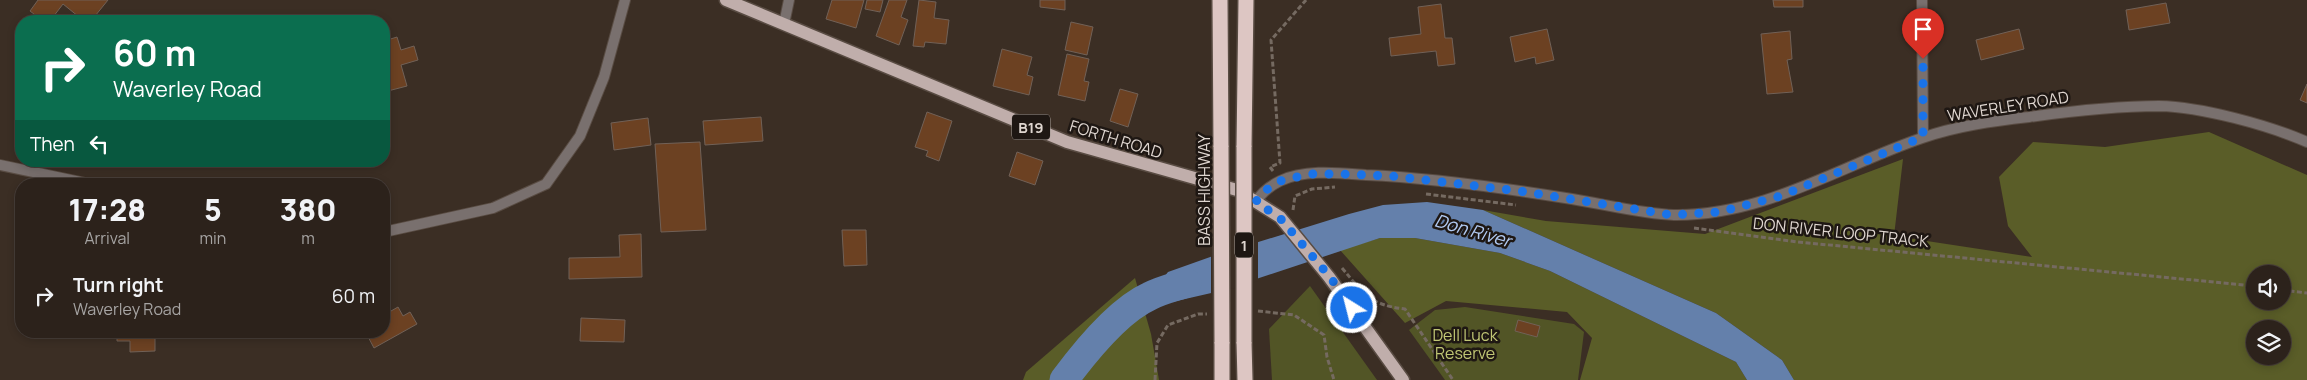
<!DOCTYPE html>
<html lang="en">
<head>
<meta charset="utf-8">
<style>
  :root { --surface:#2c221b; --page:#342a24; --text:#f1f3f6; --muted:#a6a4a3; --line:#483f3a }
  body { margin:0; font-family:Manrope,sans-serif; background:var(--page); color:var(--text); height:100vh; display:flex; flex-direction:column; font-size:19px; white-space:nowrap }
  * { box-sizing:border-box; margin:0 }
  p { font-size:16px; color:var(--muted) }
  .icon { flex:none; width:28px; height:28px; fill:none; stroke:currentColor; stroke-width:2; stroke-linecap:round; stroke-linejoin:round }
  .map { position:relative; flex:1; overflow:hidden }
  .details { position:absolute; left:15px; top:178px; width:375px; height:160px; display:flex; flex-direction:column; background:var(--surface); border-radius:20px; box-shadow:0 2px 8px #0003,0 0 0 1px var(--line) }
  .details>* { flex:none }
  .top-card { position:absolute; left:15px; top:15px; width:375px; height:152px; border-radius:20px; box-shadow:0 2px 8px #0003,0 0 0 1px var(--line); background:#0b6e4f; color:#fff; overflow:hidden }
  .tools { position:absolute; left:2246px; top:265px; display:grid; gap:10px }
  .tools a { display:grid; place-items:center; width:45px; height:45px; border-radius:50%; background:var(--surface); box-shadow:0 2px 8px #0003,0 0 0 1px var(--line); font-size:25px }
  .pin { position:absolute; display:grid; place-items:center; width:42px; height:42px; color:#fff; margin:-51px -21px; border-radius:50% 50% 50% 0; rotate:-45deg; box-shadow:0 0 5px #0007 }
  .pin .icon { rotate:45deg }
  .me { position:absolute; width:55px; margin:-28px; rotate:324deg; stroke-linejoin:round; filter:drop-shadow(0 0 4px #0008) }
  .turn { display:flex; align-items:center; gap:18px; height:105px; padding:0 15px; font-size:22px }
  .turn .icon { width:65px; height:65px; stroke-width:2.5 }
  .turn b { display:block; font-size:35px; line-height:42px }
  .then { display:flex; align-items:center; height:48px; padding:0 15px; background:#0003; gap:10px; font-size:19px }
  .eta { display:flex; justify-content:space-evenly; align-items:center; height:85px; text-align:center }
  .eta b { font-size:30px; font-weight:800; line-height:35px }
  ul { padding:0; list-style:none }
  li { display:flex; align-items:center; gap:15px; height:65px; padding:0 15px }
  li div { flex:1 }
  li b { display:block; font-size:19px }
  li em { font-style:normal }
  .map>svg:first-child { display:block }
  .green { fill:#525526 }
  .forest { fill:#5a5d28; fill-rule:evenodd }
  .water { fill:#6480ab }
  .pier { fill:#3b2e24 }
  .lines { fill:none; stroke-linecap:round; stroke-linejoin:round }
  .river { stroke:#6480ab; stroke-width:29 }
  .building { fill:#6c4122; stroke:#716157 }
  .street-casing { stroke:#594c43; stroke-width:12 }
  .primary-casing { stroke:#594c43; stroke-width:15 }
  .highway-casing { stroke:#594c43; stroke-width:18 }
  .path { stroke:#756a61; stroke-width:3; stroke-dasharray:5 2.5; stroke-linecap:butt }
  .street { stroke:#79706e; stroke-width:10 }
  .primary { stroke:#c0aeab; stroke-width:12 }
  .highway { stroke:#ddc6c3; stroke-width:15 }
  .highway-bridge-casing { stroke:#594c43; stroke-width:18; stroke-linecap:butt }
  .highway-bridge { stroke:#ddc6c3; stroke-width:15 }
  .route { stroke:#1a73e8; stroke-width:9; stroke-dasharray:0 16.2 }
  .labels { text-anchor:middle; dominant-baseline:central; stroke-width:5; stroke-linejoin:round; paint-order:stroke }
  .shield { fill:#1e1713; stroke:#a59d97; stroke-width:1 }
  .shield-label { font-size:15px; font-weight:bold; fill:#dfd6d0 }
  .street-label { font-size:16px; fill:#dfd6d0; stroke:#1e1713 }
  .park-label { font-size:16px; fill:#c0c674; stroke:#1e1713 }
  .water-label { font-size:18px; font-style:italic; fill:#b1caf2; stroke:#1e1713 }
</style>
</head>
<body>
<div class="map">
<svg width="2307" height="380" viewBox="0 0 2307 380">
  <rect width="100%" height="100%" fill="#3b2e24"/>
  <g class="green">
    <polygon points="1310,286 1377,380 1272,380 1269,329"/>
    <polygon points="1465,307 1574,324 1584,332 1578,380 1445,380 1409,330 1435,310"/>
  </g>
  <g class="forest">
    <path d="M2209,132L2307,175V380H1794L1782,360L1716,313L1483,210L1546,221L1705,234L1903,159L1894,236L2032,257L2008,226L1999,177L2033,142L2105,147ZM2255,274H2282V301H2255ZM2255,329H2282V356H2255Z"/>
    <polygon points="1380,238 1415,238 1500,253 1550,271 1736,362 1747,380 1580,380 1592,338 1567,312 1446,301 1405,323 1340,250"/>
    <polygon points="1135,278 1151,334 1159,380 1023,380 1026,372"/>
  </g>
  <polygon class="water" points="1427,202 1483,210 1716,313 1782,360 1794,380 1747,380 1736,362 1550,271 1500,253 1415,238 1380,238 1220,291 1172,302 1149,296 1168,272 1213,256 1349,214 1383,205"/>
  <polygon class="pier" points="1258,240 1258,281 1211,295 1211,254"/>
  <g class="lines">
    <path class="river" d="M1064,380C1084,353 1119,310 1150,296C1161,290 1175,287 1187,283"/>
  </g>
  <g class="building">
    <polygon points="38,0 108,0 91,21 84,21 63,4 50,21 43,21 30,11"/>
    <polygon points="832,0 864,0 856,28 826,19"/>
    <polygon points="867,0 883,0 880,12 865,9"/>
    <polygon points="889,0 907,0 901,17 908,20 899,45 876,36"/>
    <polygon points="919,0 936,2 934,18 949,20 946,44 925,42 924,47 913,46"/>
    <polygon points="1040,0 1065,0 1065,10 1040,7"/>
    <polygon points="1773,0 1803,0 1803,7 1774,7"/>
    <polygon points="2166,3 2170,23 2129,30 2126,10"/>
    <polygon points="1441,4 1445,38 1452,38 1455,64 1438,66 1436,51 1391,56 1389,38 1421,34 1418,7"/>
    <polygon points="1071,22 1093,27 1087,55 1065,50"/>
    <polygon points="1547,29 1554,60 1536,64 1535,57 1515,62 1510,37"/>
    <polygon points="2019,29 2024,49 1981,60 1976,40"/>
    <polygon points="1790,31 1792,59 1787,60 1793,92 1767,94 1761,34"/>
    <polygon points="397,37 401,50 414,46 418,60 401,65 407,86 384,92 384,41"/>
    <polygon points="1002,49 1032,57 1027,75 1033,77 1029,95 993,86"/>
    <polygon points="1067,54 1089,59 1084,81 1089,82 1085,101 1058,95"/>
    <polygon points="2307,84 2307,103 2300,100"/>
    <polygon points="1120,89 1138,94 1128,127 1110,121"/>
    <polygon points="927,112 952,121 939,161 926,156 928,151 915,147"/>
    <polygon points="761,117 763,141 705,145 703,121"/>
    <polygon points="648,118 651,145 614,150 611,123"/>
    <polygon points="700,142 706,230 661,232 655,144"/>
    <polygon points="1017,152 1043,161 1035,185 1009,176"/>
    <polygon points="842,230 866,230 867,265 844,266"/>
    <polygon points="641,234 642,277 569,279 569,258 620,257 619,235"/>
    <polygon points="398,307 403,316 410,312 417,324 374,348 365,331 384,331 384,315"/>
    <polygon points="581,318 625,320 624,342 580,341"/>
    <polygon points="1518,320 1540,326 1537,337 1515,331"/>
    <polygon points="117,331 155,331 155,351 130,352 130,341 117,341"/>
  </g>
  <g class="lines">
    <defs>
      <g id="street">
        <polyline points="1922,0 1923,137"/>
        <polyline points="784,24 789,0"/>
        <polyline points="0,165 90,184"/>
        <path d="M1256,202C1261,193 1270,186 1280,181C1305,169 1339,173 1366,175C1435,178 1504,188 1572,199C1603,204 1643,214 1674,215C1764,216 1840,166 1922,138C1956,126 1993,121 2029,117C2072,111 2116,106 2159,106C2202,107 2268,125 2307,142"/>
        <polyline points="384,232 493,208 546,184 580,136 604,77 625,0"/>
      </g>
      <polyline id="primary" points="726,0 1067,142 1237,190 1280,217 1329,277 1403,380"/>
      <g id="highway">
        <polyline points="1220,0 1221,147"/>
        <polyline points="1244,147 1246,0"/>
        <polyline points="1244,342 1245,380"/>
        <polyline points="1222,380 1222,342"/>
      </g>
    </defs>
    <use href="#street" class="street-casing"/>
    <use href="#primary" class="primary-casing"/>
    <use href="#highway" class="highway-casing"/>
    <g class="path">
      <polyline points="1273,171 1270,167 1280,163 1271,40 1306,0"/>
      <polyline points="1426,194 1516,205"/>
      <polyline points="1293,210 1295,196 1312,189 1335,187"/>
      <polyline points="1694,228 1798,242 2255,286"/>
      <path d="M1342,268C1364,294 1370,305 1405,309L1453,380"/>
      <polyline points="2282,290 2307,293"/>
      <polyline points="1258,311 1294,315 1324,335 1327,357 1334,380"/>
      <polyline points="1155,380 1157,343 1168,325 1198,314 1207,314"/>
    </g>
    <use href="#street" class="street"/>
    <use href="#primary" class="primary"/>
    <use href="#highway" class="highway"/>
    <defs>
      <g id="highway-bridge">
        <polyline points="1221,147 1222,342"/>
        <polyline points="1244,147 1244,342"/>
      </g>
    </defs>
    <use href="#highway-bridge" class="highway-bridge-casing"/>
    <use href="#highway-bridge" class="highway-bridge"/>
  </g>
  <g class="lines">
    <polyline class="route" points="1352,308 1330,277 1280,218 1256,202 1260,194 1280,181 1310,174 1342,174 1391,176 1519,191 1672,215 1719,212 1781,196 1923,137 1923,59"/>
  </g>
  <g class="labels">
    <g class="shield">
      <rect x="1012" y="114.5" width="38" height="25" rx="4"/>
      <rect x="1235" y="232.5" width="18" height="25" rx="4"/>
    </g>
    <g class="shield-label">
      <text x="1031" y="127">B19</text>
      <text x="1244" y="245">1</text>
    </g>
    <g class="street-label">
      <text transform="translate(2008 106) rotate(-9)">WAVERLEY ROAD</text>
      <text transform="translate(1116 139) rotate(17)">FORTH ROAD</text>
      <text transform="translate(1204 190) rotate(-90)">BASS HIGHWAY</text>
      <text transform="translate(1841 232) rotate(6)">DON RIVER LOOP TRACK</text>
    </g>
    <g class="park-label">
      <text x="1465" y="335">Dell Luck<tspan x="1465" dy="18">Reserve</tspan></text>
    </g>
    <g class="water-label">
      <text transform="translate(1473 230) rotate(16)">Don River</text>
    </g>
  </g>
</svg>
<div class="tools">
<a><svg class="icon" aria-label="sound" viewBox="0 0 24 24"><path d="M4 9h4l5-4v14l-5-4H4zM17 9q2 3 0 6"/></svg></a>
<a><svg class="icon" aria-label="layers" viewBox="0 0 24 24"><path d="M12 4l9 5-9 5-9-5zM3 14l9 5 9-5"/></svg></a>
</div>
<div class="pin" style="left:1923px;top:59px;background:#d93025"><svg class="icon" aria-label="arrive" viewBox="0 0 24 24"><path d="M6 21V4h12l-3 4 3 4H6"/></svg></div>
<svg class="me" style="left:1352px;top:308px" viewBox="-20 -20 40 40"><circle r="17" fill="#1a73e8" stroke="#fff" stroke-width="3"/><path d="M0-11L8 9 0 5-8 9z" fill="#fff"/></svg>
<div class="top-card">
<div class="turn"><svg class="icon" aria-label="right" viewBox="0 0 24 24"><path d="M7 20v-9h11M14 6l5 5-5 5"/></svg><div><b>60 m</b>Waverley Road</div></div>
<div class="then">Then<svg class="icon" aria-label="left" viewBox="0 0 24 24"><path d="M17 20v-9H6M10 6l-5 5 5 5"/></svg></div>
</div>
<section class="details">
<div class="eta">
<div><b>17:28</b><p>Arrival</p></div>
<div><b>5</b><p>min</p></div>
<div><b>380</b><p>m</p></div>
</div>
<ul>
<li><svg class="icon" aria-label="right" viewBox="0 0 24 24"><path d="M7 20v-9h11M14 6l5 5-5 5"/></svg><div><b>Turn right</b><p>Waverley Road</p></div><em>60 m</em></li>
</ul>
</section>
</div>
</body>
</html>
